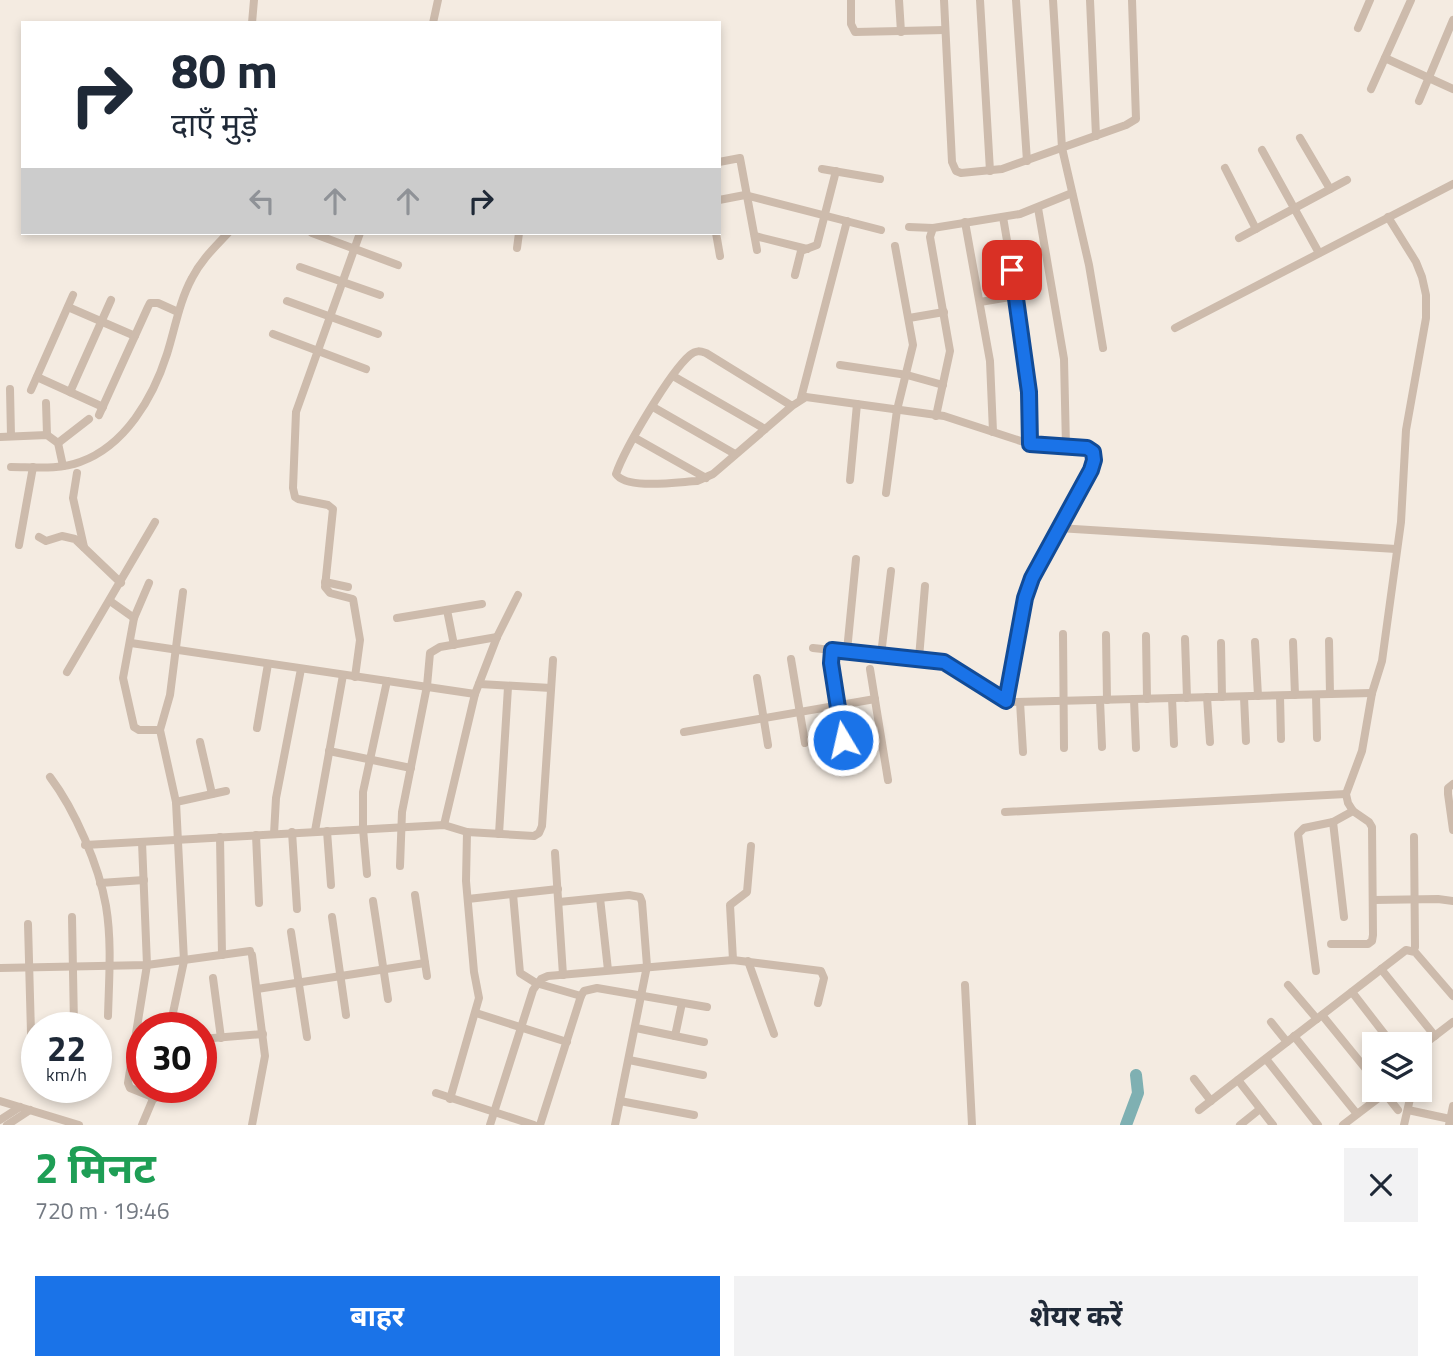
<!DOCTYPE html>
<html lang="hi">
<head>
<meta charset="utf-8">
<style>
  :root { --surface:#fff; --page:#f2f2f3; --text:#1f2937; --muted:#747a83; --accent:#1a73e8 }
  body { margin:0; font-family:"Titillium Web","Noto Sans Devanagari",sans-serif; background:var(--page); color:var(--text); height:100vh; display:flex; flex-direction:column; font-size:26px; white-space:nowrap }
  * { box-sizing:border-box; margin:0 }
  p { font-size:23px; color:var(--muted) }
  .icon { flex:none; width:38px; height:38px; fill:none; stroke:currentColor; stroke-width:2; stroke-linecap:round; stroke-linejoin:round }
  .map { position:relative; height:1125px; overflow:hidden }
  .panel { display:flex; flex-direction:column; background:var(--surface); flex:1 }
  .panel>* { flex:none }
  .guide { position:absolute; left:21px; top:21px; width:700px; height:214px; border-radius:0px; box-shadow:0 4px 10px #0003; background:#fff; color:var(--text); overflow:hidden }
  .controls { position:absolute; left:1362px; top:1032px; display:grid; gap:14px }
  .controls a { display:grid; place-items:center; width:70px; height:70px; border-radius:0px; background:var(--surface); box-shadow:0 4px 10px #0003; font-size:35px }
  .speed { position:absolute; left:21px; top:1012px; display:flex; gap:14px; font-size:35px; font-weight:700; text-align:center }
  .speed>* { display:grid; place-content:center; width:91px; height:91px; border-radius:50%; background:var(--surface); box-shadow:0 4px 10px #0003; line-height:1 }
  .speed small { font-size:18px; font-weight:400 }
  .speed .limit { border:10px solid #d22; background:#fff; color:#111 }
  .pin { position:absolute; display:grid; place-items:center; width:60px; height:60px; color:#fff; margin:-30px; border-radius:14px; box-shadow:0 4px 10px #0006 }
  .me { position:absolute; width:77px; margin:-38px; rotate:351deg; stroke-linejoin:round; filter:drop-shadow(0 0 5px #0008) }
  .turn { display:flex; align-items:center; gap:24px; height:147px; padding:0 35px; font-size:32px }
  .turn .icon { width:91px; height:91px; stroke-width:2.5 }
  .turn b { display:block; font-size:49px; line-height:60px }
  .lanes { display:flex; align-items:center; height:66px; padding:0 35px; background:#0003; justify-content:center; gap:35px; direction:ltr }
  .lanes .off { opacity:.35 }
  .round { display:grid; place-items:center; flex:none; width:74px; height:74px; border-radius:0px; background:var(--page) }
  .head { display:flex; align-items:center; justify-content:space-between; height:119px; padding:0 35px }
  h1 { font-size:42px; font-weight:700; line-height:52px; color:#1e9e55 }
  .button { display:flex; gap:14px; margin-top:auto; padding:14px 35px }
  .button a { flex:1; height:80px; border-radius:0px; background:var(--accent); color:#fff; font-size:28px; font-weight:700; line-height:80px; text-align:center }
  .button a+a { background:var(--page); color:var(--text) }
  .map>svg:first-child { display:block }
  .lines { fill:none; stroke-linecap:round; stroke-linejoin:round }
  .river { stroke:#7fb0b2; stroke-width:12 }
  .minor { stroke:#cdbbac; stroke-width:8 }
  .route-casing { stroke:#114b97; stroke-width:18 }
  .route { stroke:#1a73e8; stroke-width:12 }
</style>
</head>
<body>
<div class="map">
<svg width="1453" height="1125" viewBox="0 0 1453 1125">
  <rect width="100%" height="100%" fill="#f4ebe1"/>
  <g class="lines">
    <polyline class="river" points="1126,1125 1138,1093 1136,1075"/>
    <g class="minor">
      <polyline points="851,0 851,24 855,32 945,30"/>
      <polyline points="899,0 901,32"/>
      <polyline points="944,0 952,162 956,171 961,173 1002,169 1126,125 1136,119 1132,0"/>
      <polyline points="980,0 990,171"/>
      <polyline points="1016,0 1027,161"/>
      <polyline points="1053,0 1062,148 1089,265 1103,348"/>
      <polyline points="1090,0 1096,136"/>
      <polyline points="252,23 254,0"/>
      <polyline points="433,23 438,0"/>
      <polyline points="1358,28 1370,0"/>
      <polyline points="1385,58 1453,89"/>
      <polyline points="1371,89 1411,0"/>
      <polyline points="1419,101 1453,20"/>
      <polyline points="1300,138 1330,189"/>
      <polyline points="1262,150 1319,253"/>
      <polyline points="719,162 740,158 757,250"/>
      <polyline points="1225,168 1256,229"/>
      <polyline points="822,169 880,179"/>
      <polyline points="719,200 745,195 881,230"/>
      <polyline points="1038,208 1064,359 1066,447"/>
      <path d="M1003,217C1016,293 1029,367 1030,444"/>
      <polyline points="965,222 990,361 993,432"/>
      <polyline points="909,227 933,228"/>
      <polyline points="312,233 398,265"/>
      <polyline points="716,233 720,256"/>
      <polyline points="755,236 807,249"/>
      <polyline points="1239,238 1347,180"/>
      <polyline points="517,248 519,233"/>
      <polyline points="300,267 380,295"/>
      <polyline points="795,275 801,251 817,245 836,171"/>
      <polyline points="287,301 378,334"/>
      <polyline points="980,302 1016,296"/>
      <polyline points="68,307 135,336"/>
      <polyline points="909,318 944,312"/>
      <polyline points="1175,328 1453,184"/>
      <polyline points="273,334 366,369"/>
      <polyline points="840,365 907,375 943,385"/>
      <polyline points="673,376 765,429"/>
      <polyline points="37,377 103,407"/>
      <polyline points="10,389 11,436"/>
      <polyline points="31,390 73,295"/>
      <polyline points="70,392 111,300"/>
      <polyline points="801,398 847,221"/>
      <polyline points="46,403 47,435"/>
      <path d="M792,406L706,353C700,351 696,350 690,355C670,372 625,448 616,474C626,490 678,482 697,481L713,474L792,406L806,397L944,416L1030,444L1087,448L1093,452L1094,460L1091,470L1032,578L1025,599L1006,701"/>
      <polyline points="653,407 735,454"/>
      <polyline points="99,415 148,307 150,303 158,303 178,312"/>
      <polyline points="936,416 950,351 930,237 933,228 1020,214 1072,193"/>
      <polyline points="0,437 47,435 58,443 63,466"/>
      <polyline points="635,438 706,478"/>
      <polyline points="58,443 89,419"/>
      <path d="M11,467C33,467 59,470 80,462C125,446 153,398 167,354C175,329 179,302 192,278C201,260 215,247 228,233"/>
      <polyline points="77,473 73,498 84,547"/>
      <polyline points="850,480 857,404"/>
      <polyline points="886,493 897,410 913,345 895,246"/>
      <polyline points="1058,528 1396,549"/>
      <polyline points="39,537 46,541 62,536 75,539 121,583"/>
      <polyline points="19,545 33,467"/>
      <polyline points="325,582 348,587"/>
      <polyline points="149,583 134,618 123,678 134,727 139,730 160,730"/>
      <polyline points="110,601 134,618"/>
      <polyline points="447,610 454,645"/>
      <polyline points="397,618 482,604"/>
      <polyline points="1063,634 1064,748"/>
      <polyline points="1106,635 1107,700"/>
      <polyline points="1146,636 1147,699"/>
      <polyline points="1185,639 1187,698"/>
      <polyline points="1329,641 1330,694"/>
      <polyline points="1255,642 1258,696"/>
      <polyline points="1293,642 1295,695"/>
      <polyline points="131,643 475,694"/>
      <polyline points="1221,643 1222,697"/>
      <polyline points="813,648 944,662 998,697 1012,702 1372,693"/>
      <polyline points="832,650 831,663 843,740"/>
      <polyline points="847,651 856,559"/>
      <polyline points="881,655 891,571"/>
      <polyline points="919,658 925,586"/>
      <polyline points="791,659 805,743"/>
      <polyline points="870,669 888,780"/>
      <polyline points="67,672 155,522"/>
      <polyline points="355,677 360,640 353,599 330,593 325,587 333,509 328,505 298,499 295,497 293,488 296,412 360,233"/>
      <polyline points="757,678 768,745"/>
      <polyline points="479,684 551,688"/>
      <polyline points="1316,695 1317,738"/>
      <polyline points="1280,696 1281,739"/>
      <polyline points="1207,697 1210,742"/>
      <polyline points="1244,697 1246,741"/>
      <polyline points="1172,698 1174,744"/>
      <polyline points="1134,699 1136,748"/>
      <polyline points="1100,700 1102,747"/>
      <polyline points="1020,702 1023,752"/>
      <polyline points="257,728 268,664"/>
      <polyline points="684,732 875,699"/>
      <polyline points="200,742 212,794"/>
      <polyline points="329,751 411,768"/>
      <path d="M50,777C75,810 99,866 106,906C112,942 109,980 108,1016"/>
      <polyline points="1453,784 1448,788 1448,794 1453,830"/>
      <polyline points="176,802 226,791"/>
      <polyline points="1005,812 1346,794"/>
      <polyline points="1333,822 1344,917"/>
      <polyline points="444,825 475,694 497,637 518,595"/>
      <polyline points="315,831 343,675"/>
      <polyline points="327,831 331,885"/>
      <polyline points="292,832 297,909"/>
      <polyline points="274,834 276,798 301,669"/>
      <polyline points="499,834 508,687"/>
      <polyline points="256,835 259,903"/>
      <polyline points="220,837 222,955"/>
      <polyline points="1414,837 1415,947"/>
      <polyline points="142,842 147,965 128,1083 130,1088 155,1098"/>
      <polyline points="85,845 444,825 467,832 534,836 539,833 542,826 553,660"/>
      <polyline points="555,853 563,975"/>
      <polyline points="400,866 402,812 427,686 430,653 440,647 497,637"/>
      <polyline points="367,874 363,829 363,792 387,681"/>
      <polyline points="100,883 144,880"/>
      <polyline points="513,894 520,973 536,983 581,996"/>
      <polyline points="415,895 427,976"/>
      <polyline points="600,898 608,970"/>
      <polyline points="468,899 558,889"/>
      <polyline points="1374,900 1438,899 1453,901"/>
      <polyline points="373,901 388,999"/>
      <polyline points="559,902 629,895 640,897 642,902 647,966 615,1125"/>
      <polyline points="72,917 74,1025"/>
      <polyline points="332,917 346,1015"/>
      <polyline points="28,924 31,1033"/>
      <polyline points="291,932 307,1037"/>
      <polyline points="1331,944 1368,944 1372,941 1373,935 1372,827 1369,822 1353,811 1348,803 1346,794 1362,751 1372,693 1382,661 1401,522 1406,430 1426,318 1426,295 1422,277 1416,262 1388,217"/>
      <polyline points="252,955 265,1056 252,1125"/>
      <polyline points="733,960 730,905 747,892 751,846"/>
      <polyline points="748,961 774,1034"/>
      <polyline points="0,968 147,965 250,951"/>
      <polyline points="1381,969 1435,1036"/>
      <polyline points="1316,971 1298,834 1304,828 1333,822 1353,811"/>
      <polyline points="213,978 221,1038"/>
      <polyline points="965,985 972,1125"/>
      <polyline points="1288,985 1317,1019"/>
      <polyline points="257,989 425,963"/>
      <polyline points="1352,992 1393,1045"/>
      <polyline points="476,1013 567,1042"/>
      <polyline points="1322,1015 1374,1079"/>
      <polyline points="1271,1022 1287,1042"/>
      <polyline points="170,1027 184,961 176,802 160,730 170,695 183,592"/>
      <polyline points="636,1028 704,1042"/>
      <polyline points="675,1036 682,1003"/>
      <polyline points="1294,1036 1357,1114"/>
      <polyline points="201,1039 263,1034"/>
      <polyline points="1419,1048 1453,1022"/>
      <polyline points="1266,1059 1318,1125"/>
      <polyline points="629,1060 703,1075"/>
      <polyline points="1194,1079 1211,1101"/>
      <polyline points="1238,1080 1273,1125"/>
      <polyline points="1383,1091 1398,1110"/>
      <polyline points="436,1093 534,1125"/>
      <polyline points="450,1099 479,998 474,972 466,881 467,832"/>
      <polyline points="0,1101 79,1125"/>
      <polyline points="620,1101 694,1115"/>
      <polyline points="1199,1110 1406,950 1415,952 1453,996"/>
      <polyline points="1408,1110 1450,1119"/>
      <polyline points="0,1120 20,1107"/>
      <polyline points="7,1125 30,1110"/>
      <polyline points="142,1125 158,1087"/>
      <polyline points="490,1125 533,990 541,979 548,976 733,960 821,971 824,978 818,1003"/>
      <polyline points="540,1125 581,996 584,991 597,988 707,1007"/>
      <polyline points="1240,1125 1260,1109"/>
      <polyline points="1343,1125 1385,1093"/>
      <polyline points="1404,1125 1412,1090"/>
      <polyline points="1449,1125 1453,1106"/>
    </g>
  </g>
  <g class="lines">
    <defs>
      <polyline id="route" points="843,740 831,663 832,650 944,662 1006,701 1025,598 1032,578 1091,470 1094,460 1093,452 1087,448 1030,444 1029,392 1012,270"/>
    </defs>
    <use href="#route" class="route-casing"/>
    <use href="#route" class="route"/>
  </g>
</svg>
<div class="controls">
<a><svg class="icon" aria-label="layers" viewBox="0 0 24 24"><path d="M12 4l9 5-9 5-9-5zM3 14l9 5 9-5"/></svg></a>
</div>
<div class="speed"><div>22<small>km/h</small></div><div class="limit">30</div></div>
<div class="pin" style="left:1012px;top:270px;background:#d93025"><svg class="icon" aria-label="arrive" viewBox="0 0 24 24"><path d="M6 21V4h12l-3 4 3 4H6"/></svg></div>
<svg class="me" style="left:843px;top:740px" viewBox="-20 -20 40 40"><circle r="17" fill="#1a73e8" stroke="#fff" stroke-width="3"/><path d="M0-11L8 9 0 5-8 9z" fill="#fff"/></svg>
<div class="guide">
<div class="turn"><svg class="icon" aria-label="right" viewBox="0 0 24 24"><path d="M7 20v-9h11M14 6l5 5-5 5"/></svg><div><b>80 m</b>दाएँ मुड़ें</div></div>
<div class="lanes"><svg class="icon off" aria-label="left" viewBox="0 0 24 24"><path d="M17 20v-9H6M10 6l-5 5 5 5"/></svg><svg class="icon off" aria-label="ahead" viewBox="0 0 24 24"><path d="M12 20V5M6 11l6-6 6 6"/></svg><svg class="icon off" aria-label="ahead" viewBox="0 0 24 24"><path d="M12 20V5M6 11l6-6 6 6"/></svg><svg class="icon" aria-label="right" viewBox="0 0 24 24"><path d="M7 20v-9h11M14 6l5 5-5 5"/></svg></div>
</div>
</div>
<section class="panel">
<div class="head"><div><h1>2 मिनट</h1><p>720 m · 19:46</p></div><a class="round"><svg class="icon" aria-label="close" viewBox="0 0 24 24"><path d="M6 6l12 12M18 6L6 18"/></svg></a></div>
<div class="button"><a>बाहर</a><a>शेयर करें</a></div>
</section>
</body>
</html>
